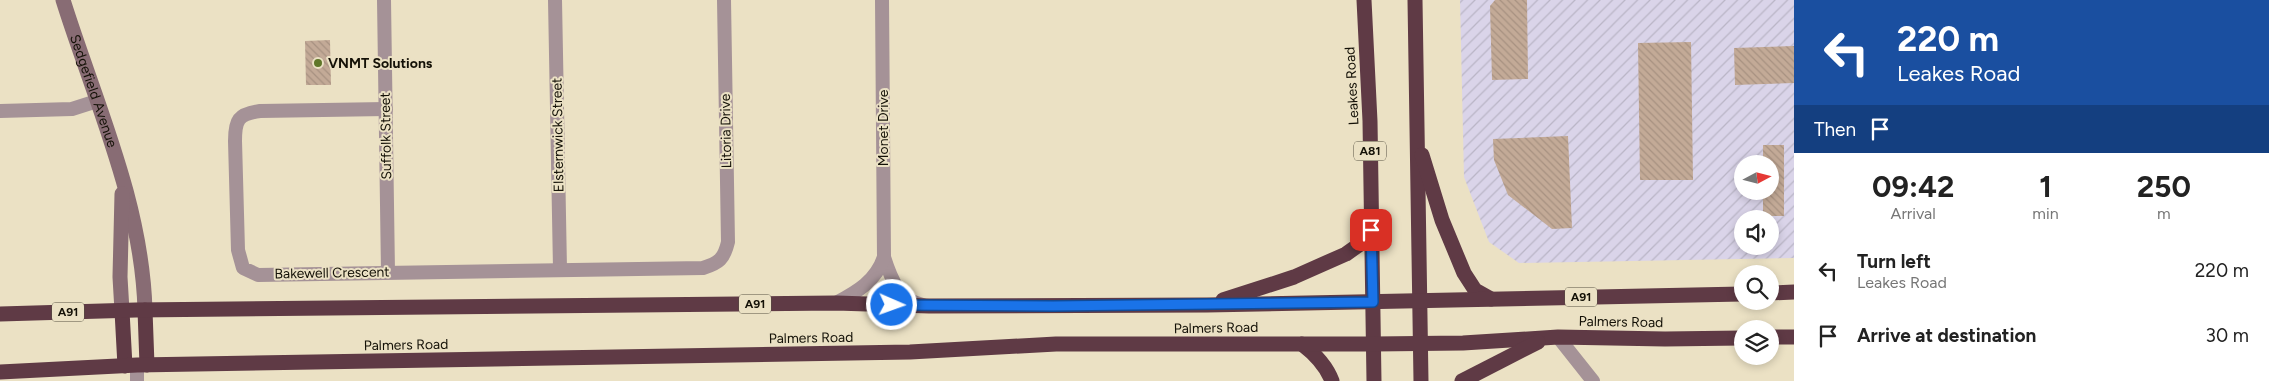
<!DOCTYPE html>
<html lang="en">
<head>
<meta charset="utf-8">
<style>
  :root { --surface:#fff; --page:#f6f6f6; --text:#222; --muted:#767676 }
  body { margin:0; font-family:Figtree,sans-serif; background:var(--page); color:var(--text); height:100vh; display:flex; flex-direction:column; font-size:19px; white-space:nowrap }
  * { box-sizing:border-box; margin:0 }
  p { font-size:16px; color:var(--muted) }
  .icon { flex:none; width:28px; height:28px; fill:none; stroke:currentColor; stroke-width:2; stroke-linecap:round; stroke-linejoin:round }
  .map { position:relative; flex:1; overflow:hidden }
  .details { display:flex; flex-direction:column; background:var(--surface); width:475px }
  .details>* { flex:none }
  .banner { background:#1a4fa0; color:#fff; overflow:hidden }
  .needle { width:32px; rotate:83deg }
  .controls { position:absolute; left:1734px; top:155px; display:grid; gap:10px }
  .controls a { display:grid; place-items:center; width:45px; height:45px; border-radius:50%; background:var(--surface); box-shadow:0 2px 8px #0003; font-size:25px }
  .pin { position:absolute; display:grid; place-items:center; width:42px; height:42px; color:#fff; margin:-21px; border-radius:10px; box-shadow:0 2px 8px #0006 }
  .me { position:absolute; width:55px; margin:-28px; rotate:92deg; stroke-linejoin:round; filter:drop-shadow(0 0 4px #0008) }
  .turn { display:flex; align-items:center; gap:18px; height:105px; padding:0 20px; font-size:22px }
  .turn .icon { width:65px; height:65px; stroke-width:2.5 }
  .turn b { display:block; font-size:35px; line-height:42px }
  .then { display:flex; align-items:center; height:48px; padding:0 20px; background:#0003; gap:10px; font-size:19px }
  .eta { display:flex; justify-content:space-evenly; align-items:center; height:85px; text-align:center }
  .eta b { font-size:30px; font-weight:700; line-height:35px }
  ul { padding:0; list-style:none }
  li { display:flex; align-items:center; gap:15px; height:65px; padding:0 20px }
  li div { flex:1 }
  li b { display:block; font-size:19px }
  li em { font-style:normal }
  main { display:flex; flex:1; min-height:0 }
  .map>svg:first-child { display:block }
  .industrial { fill:url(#industrial-furrows); fill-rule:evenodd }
  .building { fill:url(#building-back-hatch) }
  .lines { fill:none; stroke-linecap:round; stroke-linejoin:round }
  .street { stroke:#a59297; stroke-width:14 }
  .secondary { stroke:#886c74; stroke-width:15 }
  .highway { stroke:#5f3a45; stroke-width:15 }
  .route-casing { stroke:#114b97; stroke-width:12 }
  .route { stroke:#1a73e8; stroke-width:9 }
  .poi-dot { fill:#5f7729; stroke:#ebe1c4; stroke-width:2 }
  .labels { text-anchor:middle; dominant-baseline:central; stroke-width:4; stroke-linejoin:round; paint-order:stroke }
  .shield { fill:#ebe1c4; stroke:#544f40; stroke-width:1 }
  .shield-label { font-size:12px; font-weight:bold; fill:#141107 }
  .poi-label { font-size:14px; font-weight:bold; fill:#141107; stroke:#ebe1c4; text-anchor:start }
  .street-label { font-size:14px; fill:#141107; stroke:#ebe1c4 }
</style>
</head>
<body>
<main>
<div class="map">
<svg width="1794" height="381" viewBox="0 0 1794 381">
  <defs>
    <pattern id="industrial-furrows" width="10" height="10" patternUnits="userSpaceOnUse" patternTransform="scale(1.25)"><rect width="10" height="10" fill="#dad4e9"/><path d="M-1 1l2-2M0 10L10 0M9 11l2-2" fill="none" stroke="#bab5c6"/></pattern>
    <pattern id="building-back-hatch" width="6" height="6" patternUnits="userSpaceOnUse" patternTransform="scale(1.25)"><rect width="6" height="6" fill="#c3aa97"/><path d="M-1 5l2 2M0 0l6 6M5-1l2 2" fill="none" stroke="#a79181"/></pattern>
  </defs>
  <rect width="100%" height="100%" fill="#ebe1c4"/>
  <path class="industrial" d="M1460,0H1794V258L1519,263L1489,242L1464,177ZM1742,164H1770V191H1742ZM1742,219H1770V246H1742Z"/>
  <g class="building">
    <polygon points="1495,0 1527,0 1528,79 1492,80 1490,6"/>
    <polygon points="330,40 331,85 306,85 305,41"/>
    <polygon points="1691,42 1693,180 1640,180 1638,43"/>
    <polygon points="1794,46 1794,83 1735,85 1734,48"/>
    <polygon points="1568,136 1572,228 1552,229 1508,195 1494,160 1493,139"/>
    <polygon points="1763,145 1784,145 1784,216 1763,216 1763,191 1770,191 1770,164 1763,164"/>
  </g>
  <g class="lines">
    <g class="street">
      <polyline points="384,0 388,272"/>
      <polyline points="555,0 560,269"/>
      <path d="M386,109L260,111C238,114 235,120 235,141L238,250L243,268L258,275L703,268C719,263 724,259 728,242L724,0"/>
      <polyline points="0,111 72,109 97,101"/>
      <path d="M884,257C891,279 899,300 923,305"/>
      <path d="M836,303C857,292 876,281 884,257L882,0"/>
      <polyline points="1558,337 1593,381"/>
      <polyline points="137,365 137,381"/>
    </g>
    <g class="secondary">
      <path id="s1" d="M63,0C95,102 142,202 145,310"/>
      <polyline points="122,311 120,277 122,194"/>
    </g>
    <g class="highway">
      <polyline points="1364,0 1370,121 1374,381"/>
      <polyline points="1415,0 1421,381"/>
      <polyline points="1422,155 1442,220 1464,273 1475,290 1491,299"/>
      <polyline points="1770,293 1794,292"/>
      <polyline points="1223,300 1294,277 1346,254 1363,242 1370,227"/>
      <polyline points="145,310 147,365"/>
      <polyline points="122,311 125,366"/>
      <polyline points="0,314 136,310 836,303 929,306 1207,305 1742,294"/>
      <polyline points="1770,337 1794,337"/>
      <path d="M1302,344C1315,354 1326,365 1332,381"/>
      <polyline points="0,372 137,365 910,352 1056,344 1374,344 1463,343 1558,337 1665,339 1742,338"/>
      <polyline points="1462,381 1538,342"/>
    </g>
  </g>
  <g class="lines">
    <defs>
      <polyline id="route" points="892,305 1053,306 1373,302 1371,230"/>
    </defs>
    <use href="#route" class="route-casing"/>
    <use href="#route" class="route"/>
  </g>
  <circle class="poi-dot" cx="318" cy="63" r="5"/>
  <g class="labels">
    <g class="shield">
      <rect x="1354" y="141.5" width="32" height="19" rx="4"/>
      <rect x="1565" y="287.5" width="32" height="19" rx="4"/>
      <rect x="739" y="294.5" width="32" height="19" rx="4"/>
      <rect x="52" y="302.5" width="32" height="19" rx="4"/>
    </g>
    <g class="shield-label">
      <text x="1370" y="151">A81</text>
      <text x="1581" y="297">A91</text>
      <text x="755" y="304">A91</text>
      <text x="68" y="312">A91</text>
    </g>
    <g class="poi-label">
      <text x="328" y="63">VNMT Solutions</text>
    </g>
    <g class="street-label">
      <text transform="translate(1352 86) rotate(-93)">Leakes Road</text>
      <text stroke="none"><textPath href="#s1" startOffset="96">Sedgefield Avenue</textPath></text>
      <text transform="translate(883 128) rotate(-90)">Monet Drive</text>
      <text transform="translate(726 131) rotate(-91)">Litoria Drive</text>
      <text transform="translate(558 135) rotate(-91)">Elsternwick Street</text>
      <text transform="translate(386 136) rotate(-91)">Suffolk Street</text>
      <text transform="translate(332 273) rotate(-1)">Bakewell Crescent</text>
      <text transform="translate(1621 322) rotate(1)">Palmers Road</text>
      <text transform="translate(1216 328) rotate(-1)">Palmers Road</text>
      <text transform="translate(811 338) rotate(-1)">Palmers Road</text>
      <text transform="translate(406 345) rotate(-1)">Palmers Road</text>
    </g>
  </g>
</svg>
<div class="controls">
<a><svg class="needle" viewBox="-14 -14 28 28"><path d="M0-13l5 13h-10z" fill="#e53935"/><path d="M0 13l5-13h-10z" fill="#767676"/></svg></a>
<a><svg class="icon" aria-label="sound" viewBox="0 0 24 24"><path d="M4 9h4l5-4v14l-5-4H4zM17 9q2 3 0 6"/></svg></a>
<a><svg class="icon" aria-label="search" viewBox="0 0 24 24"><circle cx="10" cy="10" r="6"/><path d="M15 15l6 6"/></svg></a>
<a><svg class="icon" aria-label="layers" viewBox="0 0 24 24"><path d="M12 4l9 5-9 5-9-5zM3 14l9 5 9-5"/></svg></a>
</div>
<div class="pin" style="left:1371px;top:230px;background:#d93025"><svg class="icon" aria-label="arrive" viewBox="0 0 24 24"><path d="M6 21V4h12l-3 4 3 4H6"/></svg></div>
<svg class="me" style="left:892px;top:305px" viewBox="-20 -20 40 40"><circle r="17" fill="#1a73e8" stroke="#fff" stroke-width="3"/><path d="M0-11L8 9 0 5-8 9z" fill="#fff"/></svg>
</div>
<section class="details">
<div class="banner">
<div class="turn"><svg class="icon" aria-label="left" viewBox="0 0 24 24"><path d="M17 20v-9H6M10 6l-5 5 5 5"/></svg><div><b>220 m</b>Leakes Road</div></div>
<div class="then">Then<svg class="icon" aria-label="arrive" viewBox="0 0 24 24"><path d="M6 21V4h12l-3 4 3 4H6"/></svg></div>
</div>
<div class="eta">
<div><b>09:42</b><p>Arrival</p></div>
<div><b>1</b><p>min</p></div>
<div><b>250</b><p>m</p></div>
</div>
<ul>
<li><svg class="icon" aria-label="left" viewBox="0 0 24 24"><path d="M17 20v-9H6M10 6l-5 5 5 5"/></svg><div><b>Turn left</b><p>Leakes Road</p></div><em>220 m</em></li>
<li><svg class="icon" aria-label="arrive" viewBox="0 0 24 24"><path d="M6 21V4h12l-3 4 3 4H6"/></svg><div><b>Arrive at destination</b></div><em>30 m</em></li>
</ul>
</section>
</main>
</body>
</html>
